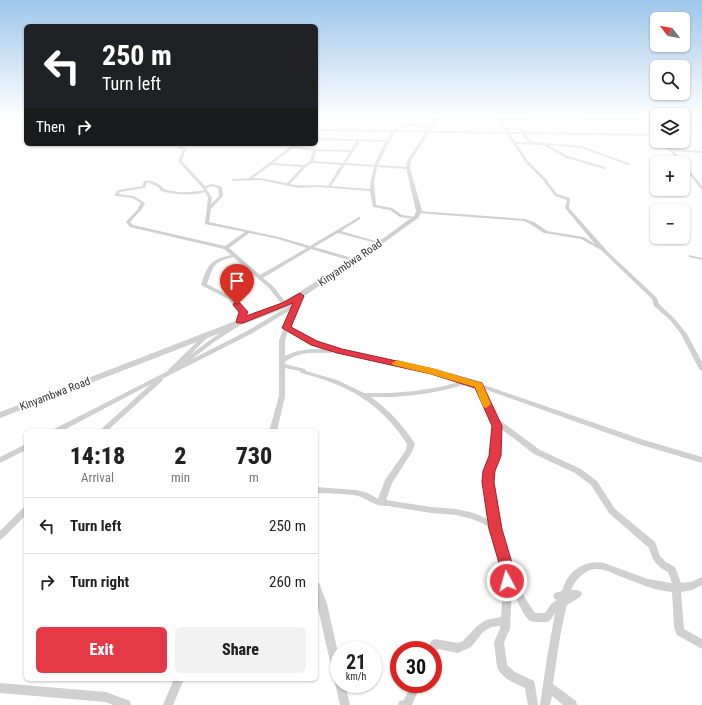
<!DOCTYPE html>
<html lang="en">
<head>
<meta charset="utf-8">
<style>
  :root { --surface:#fff; --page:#f2f2f2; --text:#222; --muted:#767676; --line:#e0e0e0; --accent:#e63946 }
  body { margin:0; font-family:"Roboto Condensed",sans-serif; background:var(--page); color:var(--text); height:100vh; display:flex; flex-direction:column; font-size:15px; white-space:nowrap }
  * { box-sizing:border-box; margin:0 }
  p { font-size:13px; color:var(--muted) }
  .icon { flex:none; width:22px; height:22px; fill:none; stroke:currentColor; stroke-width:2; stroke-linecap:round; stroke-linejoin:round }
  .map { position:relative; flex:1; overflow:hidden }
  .details { position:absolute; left:24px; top:429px; width:294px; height:252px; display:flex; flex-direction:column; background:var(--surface); border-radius:6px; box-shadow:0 1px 3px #0004 }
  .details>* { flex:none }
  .hud { position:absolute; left:24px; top:24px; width:294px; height:122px; border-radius:6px; box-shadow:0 1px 3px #0004; background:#202124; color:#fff; overflow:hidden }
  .needle { width:26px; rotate:301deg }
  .tools { position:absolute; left:650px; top:12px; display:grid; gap:8px }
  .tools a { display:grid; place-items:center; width:40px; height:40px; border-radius:6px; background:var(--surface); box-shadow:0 1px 3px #0004; font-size:20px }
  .speed { position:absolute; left:330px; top:641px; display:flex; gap:8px; font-size:20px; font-weight:700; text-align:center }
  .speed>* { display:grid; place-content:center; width:52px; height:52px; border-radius:50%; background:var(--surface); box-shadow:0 1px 3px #0004; line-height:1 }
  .speed small { font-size:10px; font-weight:400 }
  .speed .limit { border:6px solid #d22; background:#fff; color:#111 }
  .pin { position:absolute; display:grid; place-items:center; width:34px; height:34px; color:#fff; margin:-41px -17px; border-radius:50% 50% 50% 0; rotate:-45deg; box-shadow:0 0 4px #0007 }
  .pin .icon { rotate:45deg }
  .me { position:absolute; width:44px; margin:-22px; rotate:354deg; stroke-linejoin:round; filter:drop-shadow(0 0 3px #0008) }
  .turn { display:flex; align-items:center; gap:14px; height:84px; padding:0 12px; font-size:18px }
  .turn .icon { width:52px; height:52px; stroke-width:2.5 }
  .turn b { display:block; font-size:28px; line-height:34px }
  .then { display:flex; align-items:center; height:38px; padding:0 12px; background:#0003; gap:8px; font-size:15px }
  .eta { display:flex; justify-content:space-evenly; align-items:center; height:68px; text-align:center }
  .eta b { font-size:24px; font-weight:800; line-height:28px }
  .action { display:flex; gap:8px; margin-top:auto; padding:8px 12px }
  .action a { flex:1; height:46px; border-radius:6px; background:var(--accent); color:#fff; font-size:16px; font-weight:800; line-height:46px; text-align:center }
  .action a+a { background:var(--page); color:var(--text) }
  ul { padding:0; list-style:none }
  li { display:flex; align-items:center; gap:12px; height:56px; padding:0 12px; border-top:1px solid var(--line) }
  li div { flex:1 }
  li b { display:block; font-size:15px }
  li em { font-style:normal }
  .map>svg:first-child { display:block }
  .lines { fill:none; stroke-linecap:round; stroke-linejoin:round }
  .minor { fill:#d0d0d0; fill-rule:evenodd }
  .tertiary { fill:#d0d0d0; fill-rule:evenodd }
  .route { fill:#e63946; stroke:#96252e }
  .slow { fill:#f59e0b }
  .labels { text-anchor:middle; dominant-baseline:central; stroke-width:4; stroke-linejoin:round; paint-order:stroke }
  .street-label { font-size:11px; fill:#333; stroke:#fff }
</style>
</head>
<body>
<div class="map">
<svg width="702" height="705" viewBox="0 0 702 705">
  <rect width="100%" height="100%" fill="#fff"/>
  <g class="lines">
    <g class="minor">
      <path d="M480,117L526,118V117H625L657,120V122L625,119L532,118L523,120L500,118L506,127L523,129L525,132L650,134L652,128H657V130H654L653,135L657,138V141H660L672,149L702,151V153L674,151L702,186V189H701L683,166V163H680L670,151L650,136L526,134L527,138L533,142L581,146L631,164L628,165L581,148L548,145L568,156L605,167L606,168L604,169L566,158L543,145L517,144L527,160L545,178L557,194L570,198L569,208L609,253L657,298L659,304L674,318L687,334L702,362V371L699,369L681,334L670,320L654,306L652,299L601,250L581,239L544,233L530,224L524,221L418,213V211H419L525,219L534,222L547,231L584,237L595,244L565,208L567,200L555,196L543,180L525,162L507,134L395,132L388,144L378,165L408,167L410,168L408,169L377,167L374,183L376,205L392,208L402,215L415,217V219H414L400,217L390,210L373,207L370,191L319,187L299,188L260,180L233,181L231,180L233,179L249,178L294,144H296L295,146L315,149L351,150L355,143V141L316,140V138L387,140L392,132L316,131V129L394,130C404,122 420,123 431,128L430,129C419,126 407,124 397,130L506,132L497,118H481ZM507,129L521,131L522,132H509ZM510,134H522L525,139L529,142H516ZM358,141L385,142L374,165L346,163L359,143ZM293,148L313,151L310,161L304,165L273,163ZM316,151L350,152L343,163L314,161ZM313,163L341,165L328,186C315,184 303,187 290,184L307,166ZM271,165L302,167L287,183L260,178H253ZM345,165L374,167L371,179L370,189L331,186Z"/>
      <rect x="683" y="121" width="19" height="2"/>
      <path d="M173,144H177L186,149L182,161L205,186L212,184L222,187L223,196L211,209L209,222L279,237L310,246L359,217H360V219L341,231L382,243L380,244L338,233L314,247L356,259V261H352L311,249L263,278L273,286L287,304L288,305L287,306H283L269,288L233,257C212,263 214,265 207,284L232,297L247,312L243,321L245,322L214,342L192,359L247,331L296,302L298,303L299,305L290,328L325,346L433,370L490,387L644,440L702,457V463L638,444L484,389L497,418L540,450L581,469L597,481L615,509L655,542L660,556L666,562L675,567L681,583L691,582L702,577V585L692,590L681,592L684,629L702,639V649L677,635L674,627L672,592C655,591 638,583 622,577C614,574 604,568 595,569C584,570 575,580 571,590H577L580,591L582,594L580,597L567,605C560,631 557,658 553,684L576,701L577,705H563L552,696L550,705H540L547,658L555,613C550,621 550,623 540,622C537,622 534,622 531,621C524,619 515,595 512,588L510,629L504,642L507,665L515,672L534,681L535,685L538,705H528L525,688C515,683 502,679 497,667L494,642L500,629V626L491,627L483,632L471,647L458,653L438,649L436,653L433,654V650H427L431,641L435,639L458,643L463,641L477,626L486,620L501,617L504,574L492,531L484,524L472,519L456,515L431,513L388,506C373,506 370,500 358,496C345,493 330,494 316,493V487L356,490L368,493L378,499L385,480L406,450L407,444C381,403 348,385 301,373L300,371L285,368V396L277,431H269L279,396V340L292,309L251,334L162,379L163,380L162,381L107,431H99L151,384L62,431H52L54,429L168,371L169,369L204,335H208L209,336L190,355L210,340L237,322L241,312L228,299L201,285C208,264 210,260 231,255L224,249L130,227L126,222L137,210L141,203L132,198L116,196L114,195L118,190L142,186L144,181C150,179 160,183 164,189C176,193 190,193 204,190L178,161L183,150ZM148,182L158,187L161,191C175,195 190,196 205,192L208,198L205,224L245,232L225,246L133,225L130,222L142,209L145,203L134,196L119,194L120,192L145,188L147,183ZM212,186L218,188L219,196L211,204L212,198L206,188ZM249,233L278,239L307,248L260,275L229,248ZM288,331L321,348L324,349C310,349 298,349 285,356V340ZM334,351L432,374L459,382L440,387L415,391L390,393H364L337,380L306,371L305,369L285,364V362C300,351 313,353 331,353ZM466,384L476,387L494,426L491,457L485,471L484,482L490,520L474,513L456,509L431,507L386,500L392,483L412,452L415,444C403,425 389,410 371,397C403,398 435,394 466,384ZM500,428L534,454L575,473L591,485L609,513L649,548C652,560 657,567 668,572L672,583L648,579L604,563C593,560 578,565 571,574C566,579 564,585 562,591L555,593L553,596L555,599L557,600L551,604L545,613H535L525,598L512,568H511L500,529L492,482L493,471L499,457Z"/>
      <polygon points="689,255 702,258 702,260 689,257"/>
      <polygon points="26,444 26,450 0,463 0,457"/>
      <polygon points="26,507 26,515 3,538 0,540 0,531 23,508"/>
      <polygon points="316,582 319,583 327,604 339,657 339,684 345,684 350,705 340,705 316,600"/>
      <polygon points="174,679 184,679 173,705 163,705"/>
      <polygon points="0,683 106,692 130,701 131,705 113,705 106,702 0,693"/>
      <polygon points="411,684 421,684 412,705 398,705 399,701 404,700"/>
    </g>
    <polygon class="tertiary" points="435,117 439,117 411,161 410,168 422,211 418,218 382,244 288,307 0,418 0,412 282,303 378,242 414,216 416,211 406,168 407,161"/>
  </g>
  <linearGradient id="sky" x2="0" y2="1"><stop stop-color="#9ec6ea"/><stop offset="0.54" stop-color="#fff"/><stop offset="1" stop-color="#fff" stop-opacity="0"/></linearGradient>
  <rect width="702" height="216" fill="url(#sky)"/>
  <polygon class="route" points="300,293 304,296 291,327 317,341 342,349 433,369 482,383 502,426 501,456 495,471 494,482 502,529 512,563 514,581 512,586 507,587 502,586 500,581 499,563 489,529 482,482 483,471 489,456 492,426 475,388 431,374 337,353 311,345 282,328 293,303 243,323 237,323 236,322 239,312 233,305 234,303 240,303 248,312 246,316 282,303"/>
  <polygon class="slow" points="397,360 436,369 482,383 491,404 486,408 483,407 475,387 430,374 393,365 392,363"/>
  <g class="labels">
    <g class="street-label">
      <text transform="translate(350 263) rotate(-34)">Kinyambwa Road</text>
      <text transform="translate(55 394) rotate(-21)">Kinyambwa Road</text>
    </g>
  </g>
</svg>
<div class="tools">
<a><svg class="needle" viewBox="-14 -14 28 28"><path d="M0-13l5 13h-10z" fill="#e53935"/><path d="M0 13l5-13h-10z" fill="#767676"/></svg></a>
<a><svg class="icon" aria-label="search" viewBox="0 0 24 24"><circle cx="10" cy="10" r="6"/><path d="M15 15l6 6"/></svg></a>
<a><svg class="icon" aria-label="layers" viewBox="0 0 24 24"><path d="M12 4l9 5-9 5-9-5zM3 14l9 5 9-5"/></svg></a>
<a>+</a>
<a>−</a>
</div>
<div class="speed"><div>21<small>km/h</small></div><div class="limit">30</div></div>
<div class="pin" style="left:237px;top:305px;background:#d93025"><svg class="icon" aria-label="arrive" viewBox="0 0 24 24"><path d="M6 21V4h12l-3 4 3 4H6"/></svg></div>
<svg class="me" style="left:507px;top:581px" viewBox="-20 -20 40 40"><circle r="17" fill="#e63946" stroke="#fff" stroke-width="3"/><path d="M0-11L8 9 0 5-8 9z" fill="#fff"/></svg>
<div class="hud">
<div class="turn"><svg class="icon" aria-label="left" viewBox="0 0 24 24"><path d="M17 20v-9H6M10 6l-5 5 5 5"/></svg><div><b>250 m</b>Turn left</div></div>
<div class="then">Then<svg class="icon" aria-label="right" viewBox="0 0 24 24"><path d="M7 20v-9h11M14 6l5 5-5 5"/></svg></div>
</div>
<section class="details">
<div class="eta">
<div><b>14:18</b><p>Arrival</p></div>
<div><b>2</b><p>min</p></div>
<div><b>730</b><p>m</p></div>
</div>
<ul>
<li><svg class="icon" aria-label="left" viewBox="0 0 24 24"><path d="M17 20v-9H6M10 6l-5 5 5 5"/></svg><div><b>Turn left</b></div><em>250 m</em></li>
<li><svg class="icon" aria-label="right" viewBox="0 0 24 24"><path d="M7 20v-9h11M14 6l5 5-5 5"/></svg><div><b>Turn right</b></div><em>260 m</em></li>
</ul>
<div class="action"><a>Exit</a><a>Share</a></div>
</section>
</div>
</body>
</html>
